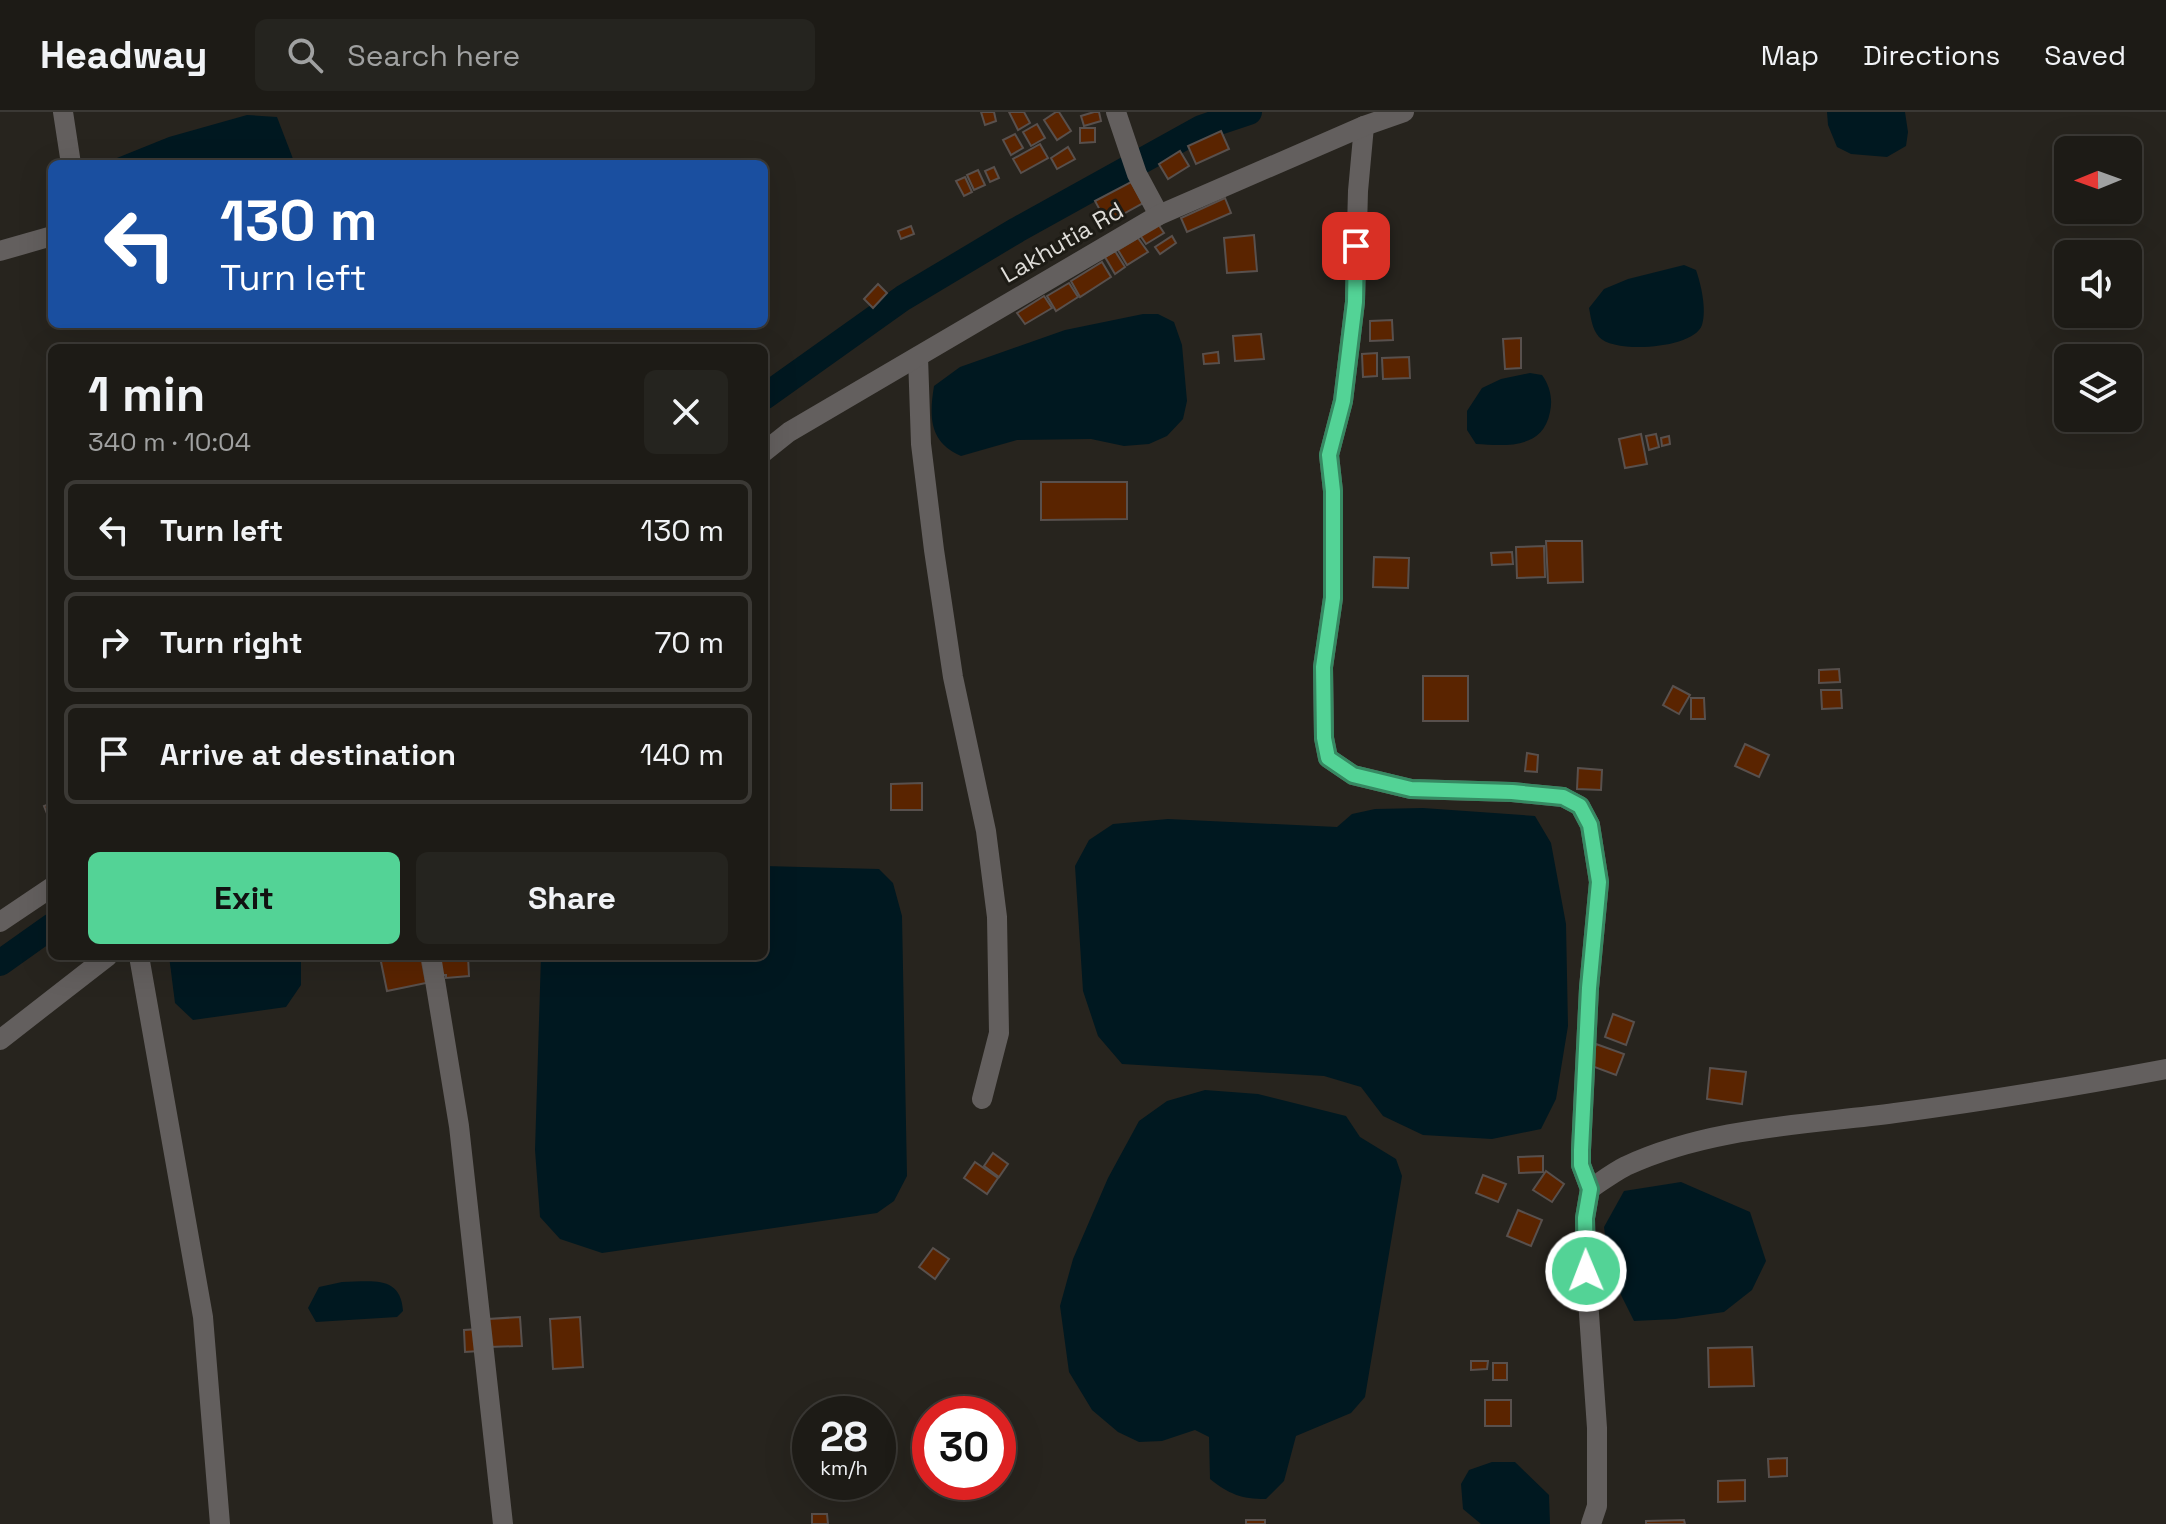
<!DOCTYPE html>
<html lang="en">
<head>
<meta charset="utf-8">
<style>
  :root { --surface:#1d1b16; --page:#25241f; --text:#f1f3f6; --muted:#a0a1a1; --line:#3b3935; --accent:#53d396 }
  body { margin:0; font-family:"Space Grotesk",sans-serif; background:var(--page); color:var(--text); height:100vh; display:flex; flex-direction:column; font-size:30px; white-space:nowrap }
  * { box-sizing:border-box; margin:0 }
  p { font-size:26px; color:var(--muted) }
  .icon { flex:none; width:44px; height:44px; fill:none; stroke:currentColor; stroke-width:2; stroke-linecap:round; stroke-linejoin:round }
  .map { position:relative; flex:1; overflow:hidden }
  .panel { position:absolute; left:48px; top:232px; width:720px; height:616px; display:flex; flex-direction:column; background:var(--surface); border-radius:12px; box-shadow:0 8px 32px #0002,0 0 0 2px var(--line) }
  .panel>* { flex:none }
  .banner { position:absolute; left:48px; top:48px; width:720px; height:168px; border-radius:12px; box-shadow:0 8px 32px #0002,0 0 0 2px var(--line); background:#1a4fa0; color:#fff; overflow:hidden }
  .needle { width:52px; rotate:269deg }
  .tools { position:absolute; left:2054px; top:24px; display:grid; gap:16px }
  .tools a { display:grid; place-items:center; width:88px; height:88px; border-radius:12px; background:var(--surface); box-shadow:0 8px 32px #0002,0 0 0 2px var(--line); font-size:40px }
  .speed { position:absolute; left:792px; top:1284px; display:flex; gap:16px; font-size:40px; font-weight:700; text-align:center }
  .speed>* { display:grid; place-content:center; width:104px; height:104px; border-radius:50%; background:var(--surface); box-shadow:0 8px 32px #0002,0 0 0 2px var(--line); line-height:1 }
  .speed small { font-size:20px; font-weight:400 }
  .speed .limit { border:12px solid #d22; background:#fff; color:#111 }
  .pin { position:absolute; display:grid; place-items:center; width:68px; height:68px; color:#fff; margin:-34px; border-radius:16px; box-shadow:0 4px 12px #0006 }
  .me { position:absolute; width:88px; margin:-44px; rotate:359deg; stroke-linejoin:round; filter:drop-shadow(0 0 6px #0008) }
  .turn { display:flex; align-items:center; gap:28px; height:168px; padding:0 40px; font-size:36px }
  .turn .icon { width:104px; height:104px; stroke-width:2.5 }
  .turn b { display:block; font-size:56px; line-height:68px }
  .round { display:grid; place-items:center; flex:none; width:84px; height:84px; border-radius:12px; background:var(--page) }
  .overview { display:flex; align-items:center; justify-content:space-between; height:136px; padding:0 40px }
  h1 { font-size:48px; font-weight:600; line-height:60px }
  .button { display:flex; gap:16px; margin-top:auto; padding:16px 40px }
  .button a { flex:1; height:92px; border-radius:12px; background:var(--accent); color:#111; font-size:32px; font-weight:600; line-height:92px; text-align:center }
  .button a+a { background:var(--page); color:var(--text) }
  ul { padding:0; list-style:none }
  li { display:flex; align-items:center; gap:24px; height:100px; margin:0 16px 12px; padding:0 24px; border:4px solid var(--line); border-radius:12px }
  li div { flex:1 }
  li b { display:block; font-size:30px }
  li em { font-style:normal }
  header { display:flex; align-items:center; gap:48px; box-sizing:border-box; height:112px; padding:0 40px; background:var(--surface); border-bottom:2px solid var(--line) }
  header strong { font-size:38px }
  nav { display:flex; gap:44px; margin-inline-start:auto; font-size:28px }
  .search { width:560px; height:72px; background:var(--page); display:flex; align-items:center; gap:20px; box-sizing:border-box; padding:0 28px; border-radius:12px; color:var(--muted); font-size:30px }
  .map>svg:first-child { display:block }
  .water { fill:#001820 }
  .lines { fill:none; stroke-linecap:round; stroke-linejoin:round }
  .canal { stroke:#001820; stroke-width:26 }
  .building { fill:#5a2400; stroke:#58504d; stroke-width:2 }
  .minor { stroke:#635f5e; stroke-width:20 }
  .tertiary { stroke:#635f5e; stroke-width:20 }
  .route-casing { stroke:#368962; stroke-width:20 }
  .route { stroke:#53d396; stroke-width:14 }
  .labels { text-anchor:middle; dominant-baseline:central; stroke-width:6; stroke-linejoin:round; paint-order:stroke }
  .street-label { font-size:24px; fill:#dfddd9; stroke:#1d1b15 }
</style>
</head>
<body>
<header>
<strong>Headway</strong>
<div class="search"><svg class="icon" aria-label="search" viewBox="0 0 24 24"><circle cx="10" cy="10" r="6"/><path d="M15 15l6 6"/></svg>Search here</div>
<nav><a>Map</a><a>Directions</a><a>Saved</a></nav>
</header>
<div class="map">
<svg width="2166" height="1412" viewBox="0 0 2166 1412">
  <rect width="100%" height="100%" fill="#27241e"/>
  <g class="water">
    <polygon points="1827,0 1905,0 1908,20 1906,34 1887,45 1851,42 1837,35 1828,13"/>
    <polygon points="247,3 277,5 295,52 102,52 169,25"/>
    <path d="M1684,153L1696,158C1701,172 1707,198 1702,213C1694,237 1614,242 1599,225C1592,217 1591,206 1589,196L1604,177L1628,167Z"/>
    <path d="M1143,202H1158L1174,210L1182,233L1187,289L1183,307L1167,324L1149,332L1124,334L1091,327L1017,328L961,344C929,330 929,305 934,274L960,255L1065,218Z"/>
    <path d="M1530,261L1542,263C1550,274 1553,287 1550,300C1543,337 1507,334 1476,332L1467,318V299L1482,276L1501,267Z"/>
    <polygon points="1423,696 1535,704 1551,731 1566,812 1568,914 1556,987 1541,1017 1492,1027 1423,1023 1383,1004 1361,975 1324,964 1122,952 1098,924 1083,879 1075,754 1089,728 1113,712 1168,707 1337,715 1352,702 1375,697"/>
    <polygon points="764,754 879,757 893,771 902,804 907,1064 894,1089 877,1101 602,1141 560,1127 540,1105 535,1038 541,844 764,844"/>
    <polygon points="169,844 301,844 301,873 286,895 193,908 175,891"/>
    <path d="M1205,978L1258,982L1346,1004L1360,1025L1396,1047L1402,1064L1365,1285L1351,1301L1296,1324L1284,1369L1266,1387C1241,1387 1229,1382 1210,1367L1209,1325L1195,1318L1162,1329L1139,1330L1118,1320L1092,1298L1069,1260L1060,1194L1073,1147L1108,1066L1139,1009L1167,989Z"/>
    <polygon points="1681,1070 1750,1100 1766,1149 1752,1178 1724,1200 1675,1207 1634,1209 1610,1161 1604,1115 1624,1079"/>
    <path d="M342,1170C370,1170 401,1162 403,1199L397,1205L316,1210L308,1196L319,1175Z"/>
    <polygon points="1492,1350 1515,1350 1549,1383 1550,1412 1481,1412 1463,1397 1461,1372 1469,1358"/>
  </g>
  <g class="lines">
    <g class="canal">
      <polyline points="764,285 903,186 1017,118 1201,16 1249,0"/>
      <polyline points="0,851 52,814"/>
    </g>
  </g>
  <g class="building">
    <polygon points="981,0 994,0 996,9 985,13"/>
    <polygon points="1009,0 1024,0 1030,11 1018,18"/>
    <polygon points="1056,0 1059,0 1071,19 1057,28 1044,8"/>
    <polygon points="1094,0 1099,0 1101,9 1084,14 1081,4"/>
    <polygon points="1037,12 1045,26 1031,34 1023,20"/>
    <polygon points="1080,16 1095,16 1095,30 1080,31"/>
    <polygon points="1221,19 1229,37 1196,52 1188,34"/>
    <polygon points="1015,22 1023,36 1011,43 1003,28"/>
    <polygon points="1040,32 1048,46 1021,61 1013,47"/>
    <polygon points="1068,35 1075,47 1057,57 1051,46"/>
    <polygon points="1180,39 1189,54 1168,67 1159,52"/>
    <polygon points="994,55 999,66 990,70 985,59"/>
    <polygon points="978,58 985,73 974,78 967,63"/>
    <polygon points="965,65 972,80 964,84 956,69"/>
    <polygon points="1131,70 1143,91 1107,111 1095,89"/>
    <polygon points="1225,86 1231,101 1187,120 1181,106"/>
    <polygon points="1158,112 1164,121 1146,132 1140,123"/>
    <polygon points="911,114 914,122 901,127 898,119"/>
    <polygon points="1254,123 1257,159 1227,161 1224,126"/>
    <polygon points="1172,124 1176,131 1160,142 1155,135"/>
    <polygon points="1138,126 1148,140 1127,153 1118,138"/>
    <polygon points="1115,139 1125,155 1115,162 1105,145"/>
    <polygon points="1102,150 1111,165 1080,185 1071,169"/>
    <polygon points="1069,171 1078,185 1056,199 1047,184"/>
    <polygon points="878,172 887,181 873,196 864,187"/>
    <polygon points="1044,184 1052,196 1025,212 1017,201"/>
    <polygon points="1392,208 1393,228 1370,229 1370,209"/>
    <polygon points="1261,222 1264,247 1235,249 1233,224"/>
    <polygon points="1521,226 1521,256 1505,257 1503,227"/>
    <polygon points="1218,240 1219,251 1204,252 1203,242"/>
    <polygon points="1377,241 1377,264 1363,265 1362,242"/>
    <polygon points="1409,245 1410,266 1383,267 1382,246"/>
    <polygon points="1641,322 1647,352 1625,356 1619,327"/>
    <polygon points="1656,322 1659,335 1649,338 1646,324"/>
    <polygon points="1669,324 1670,332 1662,334 1661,326"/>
    <polygon points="1041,370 1127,370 1127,407 1041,408"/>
    <polygon points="1546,429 1582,429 1583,470 1548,471"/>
    <polygon points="1544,434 1545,465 1517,466 1516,435"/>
    <polygon points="1512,440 1513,452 1492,453 1491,441"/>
    <polygon points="1374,445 1409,446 1408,476 1373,475"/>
    <polygon points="1839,557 1840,570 1819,571 1819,558"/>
    <rect x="1423" y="564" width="45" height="45"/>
    <polygon points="1673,574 1690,583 1679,602 1663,593"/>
    <polygon points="1821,578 1841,578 1842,596 1822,597"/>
    <polygon points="1691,586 1704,586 1705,607 1691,607"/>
    <polygon points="1745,632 1769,643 1759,665 1735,654"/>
    <polygon points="1527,641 1538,643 1537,660 1525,659"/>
    <polygon points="1578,656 1602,658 1601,678 1577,677"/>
    <polygon points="922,671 922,698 891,698 891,672"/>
    <polygon points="52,691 52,714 44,694"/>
    <polygon points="387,844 421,844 426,871 387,879 380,845"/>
    <polygon points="435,844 468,844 469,864 446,866 446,863 436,863"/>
    <polygon points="1613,902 1634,910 1626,933 1605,925"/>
    <polygon points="1596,932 1624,942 1616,963 1589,953"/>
    <polygon points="1710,956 1746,960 1742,992 1707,987"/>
    <polygon points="993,1041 1008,1052 999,1065 984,1054"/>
    <polygon points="1543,1044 1543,1060 1519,1061 1518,1045"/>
    <polygon points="975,1050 998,1066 987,1082 964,1066"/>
    <polygon points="1546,1059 1564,1072 1552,1090 1533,1078"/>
    <polygon points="1483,1063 1506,1072 1498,1090 1476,1081"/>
    <polygon points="1518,1098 1542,1108 1531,1134 1507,1124"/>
    <polygon points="933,1136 949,1147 935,1167 919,1155"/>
    <polygon points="520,1205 522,1234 489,1235 488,1207"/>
    <polygon points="580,1205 583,1255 553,1257 550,1207"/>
    <polygon points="478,1217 479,1239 465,1240 464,1218"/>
    <polygon points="1752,1235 1754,1274 1709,1275 1708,1236"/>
    <polygon points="1471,1249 1488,1249 1487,1257 1471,1258"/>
    <rect x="1493" y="1251" width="14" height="17"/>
    <rect x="1485" y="1288" width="26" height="26"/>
    <polygon points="1787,1346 1787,1364 1769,1365 1768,1347"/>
    <polygon points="1745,1368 1745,1389 1718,1390 1718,1369"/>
    <polygon points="812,1402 827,1402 828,1412 812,1412"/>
    <rect x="1246" y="1408" width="19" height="4"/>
    <polygon points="1684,1408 1685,1412 1646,1412 1646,1409"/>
  </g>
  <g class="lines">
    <g class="minor">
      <polyline points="63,0 71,52"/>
      <polyline points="1116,0 1137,62 1159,103"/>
      <polyline points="1364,14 1358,79 1355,190 1343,289 1329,343 1333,379 1333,486 1323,555 1324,626 1328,646 1353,663 1411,677 1512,680 1563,685 1580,694 1590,713 1599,770 1589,876 1581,1038 1581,1053 1590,1077"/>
      <polyline points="0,139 52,124"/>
      <polyline points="918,245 921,332 934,438 953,565 986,719 997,805 999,921 982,987"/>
      <polyline points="0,810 52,775"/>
      <polyline points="139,844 203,1205 220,1412"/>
      <polyline points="431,844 459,1014 503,1412"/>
      <path d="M1591,1412L1597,1394V1316L1586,1159L1585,1106L1590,1077C1602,1069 1614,1060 1626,1054C1710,1015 1805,1013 1895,1001C1986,989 2076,974 2166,957"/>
    </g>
    <g class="tertiary">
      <polyline points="764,340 789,320 1159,103 1364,14 1404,0"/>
      <polyline points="0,928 108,844"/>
    </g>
  </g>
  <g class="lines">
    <defs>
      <polyline id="route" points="1356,134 1355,190 1343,289 1329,343 1333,379 1333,486 1323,555 1324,626 1328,646 1353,663 1411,677 1512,680 1563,685 1580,694 1590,713 1599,770 1589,876 1581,1038 1581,1053 1590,1077 1585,1106 1586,1159"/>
    </defs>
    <use href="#route" class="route-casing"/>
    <use href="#route" class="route"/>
  </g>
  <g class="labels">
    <g class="street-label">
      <text transform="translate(1062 130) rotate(-30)">Lakhutia Rd</text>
    </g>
  </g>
</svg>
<div class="tools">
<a><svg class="needle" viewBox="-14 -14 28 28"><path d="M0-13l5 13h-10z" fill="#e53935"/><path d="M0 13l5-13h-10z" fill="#a0a1a1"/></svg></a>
<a><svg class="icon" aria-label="sound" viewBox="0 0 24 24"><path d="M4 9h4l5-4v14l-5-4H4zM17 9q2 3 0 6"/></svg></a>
<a><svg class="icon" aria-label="layers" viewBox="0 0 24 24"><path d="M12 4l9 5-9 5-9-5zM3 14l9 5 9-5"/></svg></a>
</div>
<div class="speed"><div>28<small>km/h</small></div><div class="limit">30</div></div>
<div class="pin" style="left:1356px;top:134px;background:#d93025"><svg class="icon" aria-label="arrive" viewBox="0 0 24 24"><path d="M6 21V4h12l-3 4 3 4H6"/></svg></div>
<svg class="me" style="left:1586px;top:1159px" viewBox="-20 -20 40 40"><circle r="17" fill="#53d396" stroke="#fff" stroke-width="3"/><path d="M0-11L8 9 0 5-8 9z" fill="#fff"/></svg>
<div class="banner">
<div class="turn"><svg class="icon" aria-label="left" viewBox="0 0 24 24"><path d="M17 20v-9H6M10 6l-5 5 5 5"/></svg><div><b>130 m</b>Turn left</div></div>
</div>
<section class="panel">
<div class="overview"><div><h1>1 min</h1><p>340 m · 10:04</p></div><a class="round"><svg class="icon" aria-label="close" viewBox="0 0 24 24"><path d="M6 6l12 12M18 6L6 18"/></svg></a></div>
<ul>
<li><svg class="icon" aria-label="left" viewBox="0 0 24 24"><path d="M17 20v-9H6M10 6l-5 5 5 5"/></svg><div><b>Turn left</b></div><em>130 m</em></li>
<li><svg class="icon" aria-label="right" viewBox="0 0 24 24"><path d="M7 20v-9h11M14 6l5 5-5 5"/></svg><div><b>Turn right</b></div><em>70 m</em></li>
<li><svg class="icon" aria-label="arrive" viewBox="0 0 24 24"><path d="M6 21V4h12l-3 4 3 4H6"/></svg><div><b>Arrive at destination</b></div><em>140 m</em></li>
</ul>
<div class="button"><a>Exit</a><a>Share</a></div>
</section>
</div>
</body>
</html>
